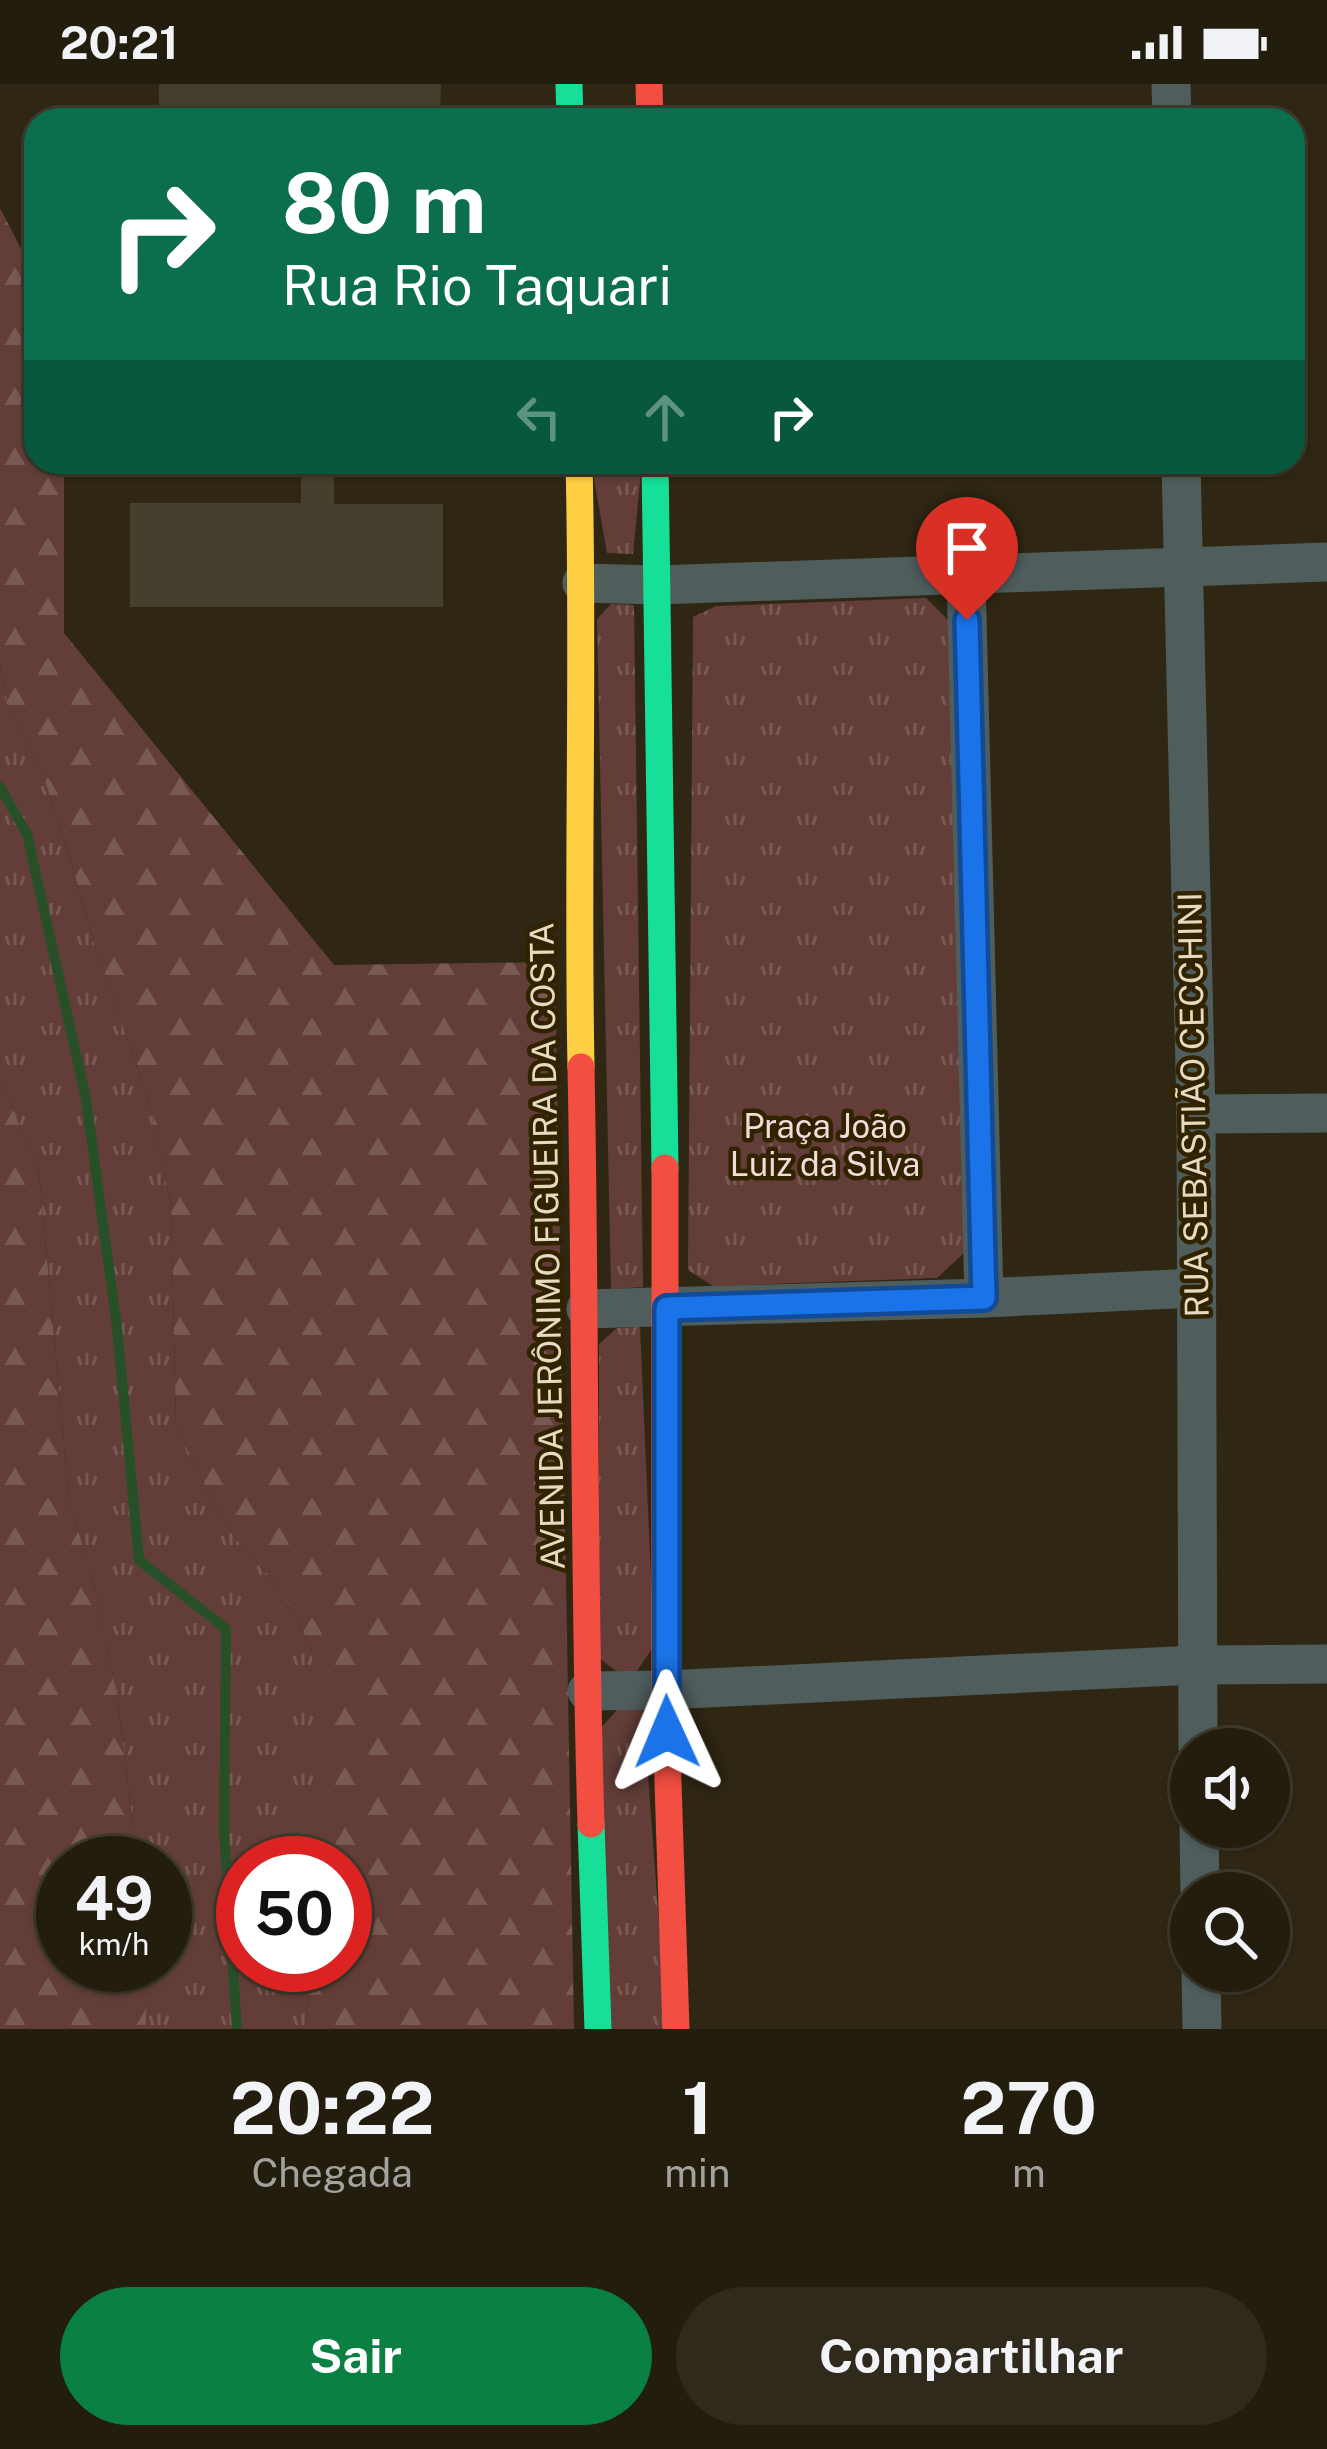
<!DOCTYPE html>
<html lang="pt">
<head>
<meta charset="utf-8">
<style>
  :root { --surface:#231d0e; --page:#2f2a1c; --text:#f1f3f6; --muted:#a3a29e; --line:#403b2e; --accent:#0b8043 }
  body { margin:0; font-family:"Public Sans",sans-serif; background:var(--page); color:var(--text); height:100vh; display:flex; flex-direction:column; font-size:45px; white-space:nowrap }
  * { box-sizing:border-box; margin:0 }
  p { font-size:39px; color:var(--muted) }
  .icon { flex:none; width:66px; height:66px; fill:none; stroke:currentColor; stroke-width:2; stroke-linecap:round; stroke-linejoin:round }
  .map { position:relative; height:1945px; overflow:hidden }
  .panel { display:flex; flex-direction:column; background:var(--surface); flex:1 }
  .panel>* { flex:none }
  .top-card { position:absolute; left:24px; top:24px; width:1281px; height:366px; border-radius:36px; box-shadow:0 3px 9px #0004,0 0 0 3px var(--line); background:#0b6e4f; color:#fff; overflow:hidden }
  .tools { position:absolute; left:1170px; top:1644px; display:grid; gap:24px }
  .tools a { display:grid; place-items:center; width:120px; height:120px; border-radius:50%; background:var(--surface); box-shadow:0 3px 9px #0004,0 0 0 3px var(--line); font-size:60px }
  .speed { position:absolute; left:36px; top:1752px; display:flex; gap:24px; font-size:60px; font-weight:700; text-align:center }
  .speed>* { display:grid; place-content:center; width:156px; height:156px; border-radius:50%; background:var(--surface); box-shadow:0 3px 9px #0004,0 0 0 3px var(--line); line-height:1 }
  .speed small { font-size:30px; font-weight:400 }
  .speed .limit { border:18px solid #d22; background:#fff; color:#111 }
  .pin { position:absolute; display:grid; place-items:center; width:102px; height:102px; color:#fff; margin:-123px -51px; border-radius:50% 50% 50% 0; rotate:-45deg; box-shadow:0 0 12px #0007 }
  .pin .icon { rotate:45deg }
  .me { position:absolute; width:132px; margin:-66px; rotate:359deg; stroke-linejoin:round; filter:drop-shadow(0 0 9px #0008) }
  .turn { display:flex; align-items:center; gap:42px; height:252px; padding:0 60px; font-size:54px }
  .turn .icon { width:156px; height:156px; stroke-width:2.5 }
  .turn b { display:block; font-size:84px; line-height:102px }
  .lanes { display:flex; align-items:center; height:114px; padding:0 60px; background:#0003; justify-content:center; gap:60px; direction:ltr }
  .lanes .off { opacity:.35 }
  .eta { display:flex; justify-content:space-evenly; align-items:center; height:204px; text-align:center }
  .eta b { font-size:72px; font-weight:700; line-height:84px }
  .button { display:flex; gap:24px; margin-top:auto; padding:24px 60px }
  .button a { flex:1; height:138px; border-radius:72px; background:var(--accent); color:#fff; font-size:48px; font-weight:700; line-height:138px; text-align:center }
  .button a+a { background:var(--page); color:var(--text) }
  .status { display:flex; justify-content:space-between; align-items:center; height:84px; padding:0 60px; background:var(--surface); direction:ltr }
  .status svg { height:33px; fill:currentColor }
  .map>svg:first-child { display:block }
  .grass { fill:url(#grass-tufts) }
  .forest { fill:url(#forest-firs) }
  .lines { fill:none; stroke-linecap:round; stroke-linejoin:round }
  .stream { stroke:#285028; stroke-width:10 }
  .building { fill:#463f2d }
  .street { stroke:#4f5e5d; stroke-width:39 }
  .fast { stroke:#16e098; stroke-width:27 }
  .slow { stroke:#ffcf43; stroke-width:27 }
  .jam { stroke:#f24e42; stroke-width:27 }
  .route-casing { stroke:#114b97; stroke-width:30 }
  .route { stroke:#1a73e8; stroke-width:21 }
  .labels { text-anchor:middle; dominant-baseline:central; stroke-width:9; stroke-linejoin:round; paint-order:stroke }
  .street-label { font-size:33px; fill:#e6dac2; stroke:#312200 }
  .park-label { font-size:33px; fill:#f1dcda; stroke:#312200 }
</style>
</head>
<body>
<div class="status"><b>20:21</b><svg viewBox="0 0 49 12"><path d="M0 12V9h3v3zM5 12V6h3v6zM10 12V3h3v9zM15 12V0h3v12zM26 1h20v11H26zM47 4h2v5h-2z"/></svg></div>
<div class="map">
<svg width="1327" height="1945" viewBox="0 0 1327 1945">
  <defs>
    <pattern id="grass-tufts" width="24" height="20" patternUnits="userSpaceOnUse" patternTransform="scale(3)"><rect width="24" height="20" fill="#633e38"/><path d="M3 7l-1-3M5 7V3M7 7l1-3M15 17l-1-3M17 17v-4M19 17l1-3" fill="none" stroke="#795953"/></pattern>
    <pattern id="forest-firs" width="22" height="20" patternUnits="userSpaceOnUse" patternTransform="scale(3)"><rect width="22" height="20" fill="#633e38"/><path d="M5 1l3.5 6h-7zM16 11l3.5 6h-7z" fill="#795953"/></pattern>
  </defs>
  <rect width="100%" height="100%" fill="#2f2713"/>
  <g class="grass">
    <polygon points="591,378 642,378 633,470 607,469"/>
    <polygon points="926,514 948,536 966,1167 937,1194 713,1202 688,1186 693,533 716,522"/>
    <polygon points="611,520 634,521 643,1203 611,1205 597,535"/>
    <polygon points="0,579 7,615 40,683 64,754 94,859 147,1011 171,1122 176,1343 219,1430 236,1455 279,1503 309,1559 331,1646 322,1779 243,1779 243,1881 312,1881 306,1945 146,1945 148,1881 165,1881 165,1779 137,1779 118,1618 98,1515 69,1414 39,1088 0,994"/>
    <polygon points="640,1243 654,1562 636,1588 616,1587 599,1574 599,1260 617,1244"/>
    <polygon points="619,1624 643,1625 667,1945 611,1945 599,1646"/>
  </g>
  <g class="forest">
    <polygon points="0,124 36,194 36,378 64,378 64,549 334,881 555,878 574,1945 306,1945 312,1881 345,1881 345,1779 322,1779 330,1646 309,1559 279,1503 236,1455 219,1430 176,1343 171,1122 147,1011 94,859 64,754 40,683 7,615 0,579"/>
    <polygon points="0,994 39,1088 69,1414 98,1515 118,1618 137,1779 63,1779 63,1881 148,1881 146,1945 0,1945"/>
  </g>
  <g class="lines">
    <polyline class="stream" points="0,703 27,750 86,1015 117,1243 139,1476 226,1545 224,1747 237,1945"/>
  </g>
  <g class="building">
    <polygon points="159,0 441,0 440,36 159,36"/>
    <polygon points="301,378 334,378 334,420 443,420 443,523 130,523 130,419 301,419"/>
  </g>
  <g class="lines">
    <g class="street">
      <polyline points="1171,0 1172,36"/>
      <polyline points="1181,378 1196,1030 1198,1665"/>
      <polyline points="966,491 984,1214"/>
      <polyline points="582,499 657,501 1327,478"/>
      <polyline points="1196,1030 1327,1029"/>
      <polyline points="586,1225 984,1214 1195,1204"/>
      <polyline points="587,1607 665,1606 1196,1581 1327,1580"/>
      <polyline points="1199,1743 1200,1809"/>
      <polyline points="1201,1887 1202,1945"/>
    </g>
    <g class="fast">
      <polyline points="569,0 570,36"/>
      <polyline points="655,378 665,1084"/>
      <polyline points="591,1740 598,1945"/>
    </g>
    <path class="slow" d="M579,378C584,580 577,781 581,983"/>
    <g class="jam">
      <polyline points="649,0 650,36"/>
      <path d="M581,983C586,1235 583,1488 591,1740"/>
      <polyline points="665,1084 665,1606 676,1945"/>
    </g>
  </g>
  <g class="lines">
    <defs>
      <polyline id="route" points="667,1648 667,1224 984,1214 967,536"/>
    </defs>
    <use href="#route" class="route-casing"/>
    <use href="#route" class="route"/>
  </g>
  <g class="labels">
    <g class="street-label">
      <text transform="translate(1193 1021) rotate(-91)">RUA SEBASTIÃO CECCHINI</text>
      <text transform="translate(547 1162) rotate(-91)">AVENIDA JERÔNIMO FIGUEIRA DA COSTA</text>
    </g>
    <g class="park-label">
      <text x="825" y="1042">Praça João<tspan x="825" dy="38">Luiz da Silva</tspan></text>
    </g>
  </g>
</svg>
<div class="tools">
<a><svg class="icon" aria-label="sound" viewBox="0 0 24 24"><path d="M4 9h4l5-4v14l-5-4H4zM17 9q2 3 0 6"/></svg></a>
<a><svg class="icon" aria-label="search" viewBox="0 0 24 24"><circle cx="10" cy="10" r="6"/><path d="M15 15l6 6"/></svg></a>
</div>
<div class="speed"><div>49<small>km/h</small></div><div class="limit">50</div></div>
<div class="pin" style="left:967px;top:536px;background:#d93025"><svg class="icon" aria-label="arrive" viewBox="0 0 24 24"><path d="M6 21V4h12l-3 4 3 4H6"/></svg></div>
<svg class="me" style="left:667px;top:1648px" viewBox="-20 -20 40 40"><path d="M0-17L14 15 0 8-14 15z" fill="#1a73e8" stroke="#fff" stroke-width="4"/></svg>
<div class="top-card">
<div class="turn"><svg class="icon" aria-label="right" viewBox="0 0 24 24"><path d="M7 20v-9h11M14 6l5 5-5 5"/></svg><div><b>80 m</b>Rua Rio Taquari</div></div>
<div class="lanes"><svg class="icon off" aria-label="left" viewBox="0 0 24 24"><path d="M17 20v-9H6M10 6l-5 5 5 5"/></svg><svg class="icon off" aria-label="ahead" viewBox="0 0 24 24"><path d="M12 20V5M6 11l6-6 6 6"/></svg><svg class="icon" aria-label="right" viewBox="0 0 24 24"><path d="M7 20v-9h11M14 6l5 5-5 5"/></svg></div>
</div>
</div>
<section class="panel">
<div class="eta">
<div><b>20:22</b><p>Chegada</p></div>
<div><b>1</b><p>min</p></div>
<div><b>270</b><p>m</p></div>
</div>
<div class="button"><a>Sair</a><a>Compartilhar</a></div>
</section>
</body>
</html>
